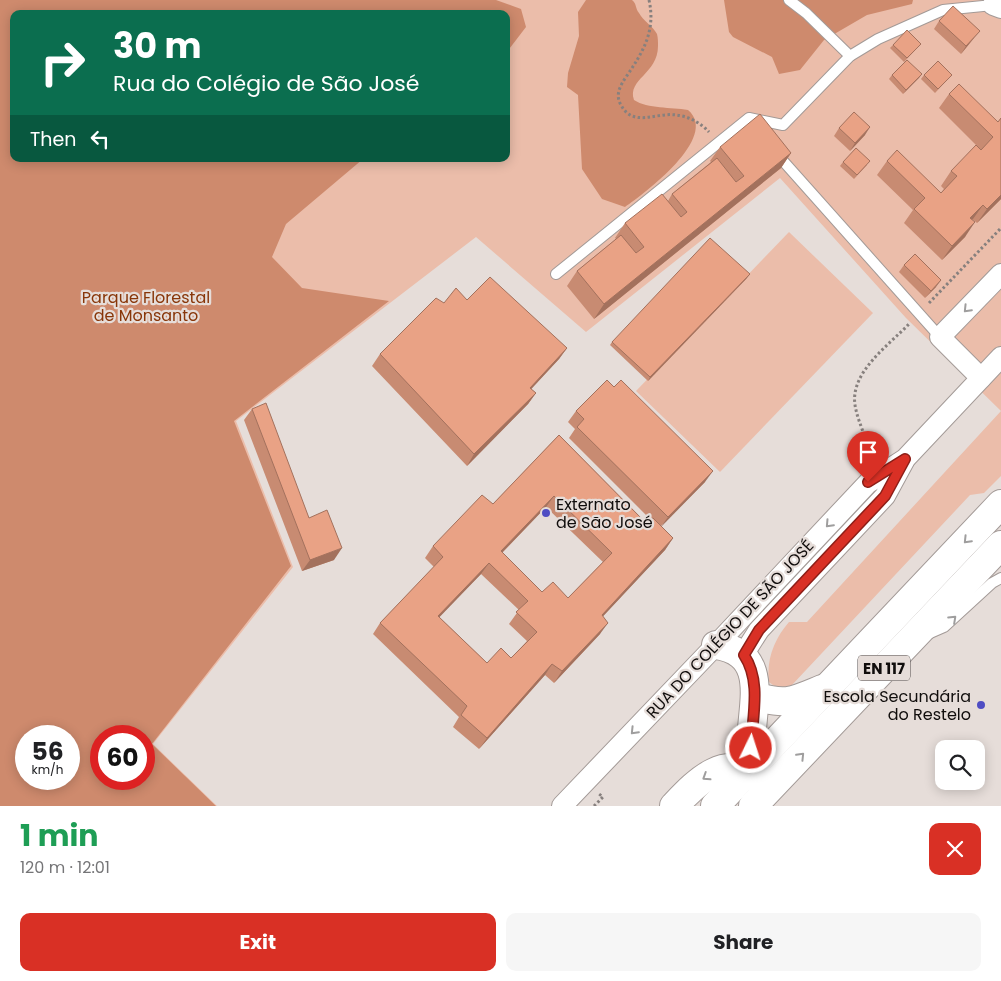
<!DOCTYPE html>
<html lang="en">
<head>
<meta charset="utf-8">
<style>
  :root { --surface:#fff; --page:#f6f6f6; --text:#202124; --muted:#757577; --accent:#d93025 }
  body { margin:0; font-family:Poppins,sans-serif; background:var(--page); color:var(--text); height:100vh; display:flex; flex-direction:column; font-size:19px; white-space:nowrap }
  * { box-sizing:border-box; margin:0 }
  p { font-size:16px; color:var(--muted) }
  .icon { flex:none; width:28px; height:28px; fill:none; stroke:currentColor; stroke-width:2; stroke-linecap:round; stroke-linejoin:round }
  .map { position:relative; height:806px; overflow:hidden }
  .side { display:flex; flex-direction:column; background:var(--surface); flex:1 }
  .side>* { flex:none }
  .hud { position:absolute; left:10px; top:10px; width:500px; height:152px; border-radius:10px; box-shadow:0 2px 12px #0003; background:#0b6e4f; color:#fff; overflow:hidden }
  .controls { position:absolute; left:935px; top:740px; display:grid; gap:10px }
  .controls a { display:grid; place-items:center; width:50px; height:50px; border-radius:10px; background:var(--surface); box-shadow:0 2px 12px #0003; font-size:25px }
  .speed { position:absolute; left:15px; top:725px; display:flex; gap:10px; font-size:25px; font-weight:700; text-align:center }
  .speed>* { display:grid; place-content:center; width:65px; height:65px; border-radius:50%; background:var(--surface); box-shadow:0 2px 12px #0003; line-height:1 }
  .speed small { font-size:12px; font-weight:400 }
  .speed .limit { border:8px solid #d22; background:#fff; color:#111 }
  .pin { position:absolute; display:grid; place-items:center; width:42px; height:42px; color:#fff; margin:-51px -21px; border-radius:50% 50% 50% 0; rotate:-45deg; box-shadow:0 0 5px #0007 }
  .pin .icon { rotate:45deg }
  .me { position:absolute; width:55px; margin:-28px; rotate:4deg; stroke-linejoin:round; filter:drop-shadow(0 0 4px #0008) }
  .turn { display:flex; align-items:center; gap:18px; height:105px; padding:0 20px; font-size:22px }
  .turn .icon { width:65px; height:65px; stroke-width:2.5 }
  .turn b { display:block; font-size:35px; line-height:42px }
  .then { display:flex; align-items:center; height:48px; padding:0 20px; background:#0003; gap:10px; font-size:19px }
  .round { display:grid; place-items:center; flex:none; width:52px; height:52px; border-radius:10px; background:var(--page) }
  .head { display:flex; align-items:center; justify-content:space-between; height:85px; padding:0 20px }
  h1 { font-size:30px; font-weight:700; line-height:38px; color:#1e9e55 }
  .button { display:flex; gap:10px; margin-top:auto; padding:10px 20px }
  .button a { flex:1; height:58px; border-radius:10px; background:var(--accent); color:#fff; font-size:20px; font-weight:700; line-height:58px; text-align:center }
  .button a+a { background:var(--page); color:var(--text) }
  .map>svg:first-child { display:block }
  .green { fill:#ebbdaa; fill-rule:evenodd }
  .forest { fill:#ce8a6d; fill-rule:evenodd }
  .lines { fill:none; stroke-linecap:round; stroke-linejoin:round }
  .service-casing { stroke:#a39a97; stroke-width:12 }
  .minor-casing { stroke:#a39a97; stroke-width:22 }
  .primary-casing { stroke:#a39a97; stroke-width:30 }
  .path { stroke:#87807e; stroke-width:3; stroke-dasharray:2.5 2.5; stroke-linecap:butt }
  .service { stroke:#fff; stroke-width:10 }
  .minor { stroke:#fff; stroke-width:20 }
  .primary { stroke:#fff; stroke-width:28 }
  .wall { fill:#c88b72; fill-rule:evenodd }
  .shaded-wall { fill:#a3715d }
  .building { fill:#e9a285; stroke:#a3715d; fill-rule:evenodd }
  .oneway { stroke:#9f9e9e }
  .route-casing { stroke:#8d1f18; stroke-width:12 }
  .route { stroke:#d93025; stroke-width:9 }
  .poi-dot { fill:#4f4dc3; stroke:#e6ddd9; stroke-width:2 }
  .labels { text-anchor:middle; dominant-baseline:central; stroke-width:4.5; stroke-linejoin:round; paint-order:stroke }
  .shield { fill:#e6ddd9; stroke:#504b4a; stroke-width:1 }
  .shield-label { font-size:15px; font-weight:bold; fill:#100d0c }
  .park-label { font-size:16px; fill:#883609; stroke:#e6ddd9 }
  .poi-label { font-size:16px; fill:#100d0c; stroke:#e6ddd9; text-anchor:start }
  .street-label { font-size:16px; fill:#100d0c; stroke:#e6ddd9 }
</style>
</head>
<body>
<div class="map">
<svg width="1001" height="806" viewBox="0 0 1001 806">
  <rect width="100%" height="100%" fill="#e6ddd9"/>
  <g class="green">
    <path d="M0,0H1001V411L906,318L780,178L586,332L476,237L236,421L293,567L153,744L217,806H0ZM14,14H506V159H14ZM26,736H69V779H26ZM101,736H144V779H101Z"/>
    <polygon points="789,232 873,313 720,472 636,391"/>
    <path d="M1001,411V476L984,493L970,495L792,685C782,689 777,689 769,682C766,659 775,638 789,622H807Z"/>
  </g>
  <g class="forest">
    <path d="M0,0H496L521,9L526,27L506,53V14H14V159H363L286,224L272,257L302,288L389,301L234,421L291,566L152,744L216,806H0ZM69,736V779H26V736ZM101,736H144V779H101Z"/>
    <path d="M586,0H632C637,4 635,8 639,13C643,21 653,26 657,34C658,38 658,42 658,46C658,74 627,79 634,100C648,109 671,107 688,110C720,137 645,193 625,207L602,199L582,169L578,95L567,87L568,73L579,36L578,12Z"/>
    <polygon points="724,0 913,0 912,4 867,15 824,40 800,70 779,74 772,57 733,37 729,32"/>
  </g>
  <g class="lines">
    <defs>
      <g id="service">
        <polyline points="789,0 806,13 850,56"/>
        <polyline points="776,153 940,337"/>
        <polyline points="556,274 749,118 783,125 850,56 878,39 943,10 993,5 993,1"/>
        <polyline points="928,634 944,627 992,583 1001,578"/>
      </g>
      <g id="minor">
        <polyline points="993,5 1001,8"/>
        <polyline points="981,378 940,337 1001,274"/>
        <polyline points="743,655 759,630 885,496 904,461"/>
        <polyline points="562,806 716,645 868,483 905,459 1001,357"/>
      </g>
      <g id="primary">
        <path d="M716,645C773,654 750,708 751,749C751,758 755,766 758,775"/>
        <path d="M755,696C786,706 793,701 822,689"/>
        <path d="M674,806C696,783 726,750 758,780"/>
        <polyline points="715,806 1001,504"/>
        <polyline points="753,806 1001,545"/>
      </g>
    </defs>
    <use href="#service" class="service-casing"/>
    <use href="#minor" class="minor-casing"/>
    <use href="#primary" class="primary-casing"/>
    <g class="path">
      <path d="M649,0C656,31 643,52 626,77C620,86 615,95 621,105C633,128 656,112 676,115C688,116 701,123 709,132"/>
      <polyline points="929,303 1001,228"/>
      <path d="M869,460C869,440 858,424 855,405C850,372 889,345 909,324"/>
      <polyline points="594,806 603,797 599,794"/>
    </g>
    <use href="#service" class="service"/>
    <use href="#minor" class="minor"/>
    <use href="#primary" class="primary"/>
  </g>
  <g class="wall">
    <polygon points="939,21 974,38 961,54 934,29"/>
    <polygon points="921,44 904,62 890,48 893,45"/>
    <polygon points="922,74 903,94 889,79 892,75"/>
    <polygon points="924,75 949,78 935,93 921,79"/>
    <polygon points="949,94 998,122 1001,118 1001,199 977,223 972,219 965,237 942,260 904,223 913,210 877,175 887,161 941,193 944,189 941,186 951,171 981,150 939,108"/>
    <polygon points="839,128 865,135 850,151 834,136"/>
    <polygon points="720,147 791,153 781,168 594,319 567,286 577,271 616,239 615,238 625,223 668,201 672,194 711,162 710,161"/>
    <polygon points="843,162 867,165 854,179 840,166"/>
    <polygon points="904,265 936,287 925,298 899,272"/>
    <polygon points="747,278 648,381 610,345 612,342"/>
    <polygon points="467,300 567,348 559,359 531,389 536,393 528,404 467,466 372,366 380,354 444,303"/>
    <polygon points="252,409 309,518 334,560 302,571 244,420"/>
    <path d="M576,411L705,482L661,526L673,538L665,550L603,616L600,634L554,683L545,675L479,749L453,727L459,717L373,634L380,623L434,567L425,558L433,546L493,504L559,435L646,523L651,520L569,438L575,429L568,422ZM546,507L603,562L568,598L542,592L502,553ZM481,574L519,610L509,624L527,641L511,658L487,663L439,617Z"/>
  </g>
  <g class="shaded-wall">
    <polygon points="980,31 974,38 961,54 966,46"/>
    <polygon points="922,74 919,78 903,94 906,90"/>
    <polygon points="870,127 865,135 850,151 855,143"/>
    <polygon points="791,153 781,168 594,319 604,304"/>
    <polygon points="1001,195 1001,199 977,223 987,209"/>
    <polygon points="983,205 973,219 960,232 970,218"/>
    <polygon points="975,222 965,237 942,260 952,246"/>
    <polygon points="750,274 747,278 648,381 650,377"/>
    <polygon points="941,280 936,287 925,298 931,291"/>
    <polygon points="567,348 559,359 522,399 530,388"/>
    <polygon points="536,393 528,404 467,466 474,454"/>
    <polygon points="713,471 705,482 660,528 668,517"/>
    <polygon points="554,496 546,507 493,562 501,551"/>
    <polygon points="673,538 665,550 594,626 602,615"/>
    <polygon points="342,548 334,560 302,571 310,560"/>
    <polygon points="489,563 481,574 430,627 438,616"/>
    <polygon points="608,623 600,634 554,683 562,671"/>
    <polygon points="552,664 545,675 479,749 487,738"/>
  </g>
  <g class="building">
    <polygon points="953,6 980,31 966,46 939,21"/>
    <polygon points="907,30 921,44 907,58 893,45"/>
    <polygon points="907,60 922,74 906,90 892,75"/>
    <polygon points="938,61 952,75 938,89 924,75"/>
    <polygon points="959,84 998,122 1001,118 1001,195 987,209 983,205 970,218 975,222 952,246 914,209 925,198 887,161 897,150 941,193 957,176 951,171 976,145 981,150 993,137 949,94"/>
    <polygon points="854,112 870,127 855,143 839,128"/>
    <polygon points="760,114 791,153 604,304 577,271 621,235 636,253 644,247 625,223 662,194 681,217 687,212 672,194 717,158 736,182 744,176 720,147"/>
    <polygon points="856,148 870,161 857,175 843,162"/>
    <polygon points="710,238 750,274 650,377 612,342"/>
    <polygon points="915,254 941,280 931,291 904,265"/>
    <polygon points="490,277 567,348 530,388 536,393 474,454 380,354 436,298 444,303 456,288 467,300"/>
    <polygon points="607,380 614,387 621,380 713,471 668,517 577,427 584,419 576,411"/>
    <polygon points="266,403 309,518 327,510 342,548 310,560 252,409"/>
    <path d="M559,435L646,523L653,518L673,538L602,615L608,623L562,671L552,664L487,738L461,715L467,706L380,623L443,557L433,546L482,495L493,504ZM554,496L612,553L568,598L553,582L542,592L501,551ZM489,563L528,601L516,612L537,632L511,658L501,648L487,663L438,616Z"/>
  </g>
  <defs><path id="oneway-chevron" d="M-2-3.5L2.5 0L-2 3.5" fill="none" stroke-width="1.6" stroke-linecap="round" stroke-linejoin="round" transform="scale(1.25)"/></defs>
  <g class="oneway">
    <use href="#oneway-chevron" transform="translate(967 309) rotate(134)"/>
    <use href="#oneway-chevron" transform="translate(829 524) rotate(133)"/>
    <use href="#oneway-chevron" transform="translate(967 540) rotate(134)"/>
    <use href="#oneway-chevron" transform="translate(953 619) rotate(-43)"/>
    <use href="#oneway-chevron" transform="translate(634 731) rotate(134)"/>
    <use href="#oneway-chevron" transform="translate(801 756) rotate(-46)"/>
    <use href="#oneway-chevron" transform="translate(706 777) rotate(147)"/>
  </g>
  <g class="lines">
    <defs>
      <path id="route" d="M751,748C752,717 762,682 744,655L759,630L885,496L905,459L868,482"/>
    </defs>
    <use href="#route" class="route-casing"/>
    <use href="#route" class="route"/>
  </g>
  <g class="poi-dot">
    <circle cx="546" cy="513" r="5"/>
    <circle cx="981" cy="705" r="5"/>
  </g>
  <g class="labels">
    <rect class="shield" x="858" y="655.5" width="52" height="25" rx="4"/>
    <g class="shield-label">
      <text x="884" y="668">EN 117</text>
    </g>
    <g class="park-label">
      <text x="146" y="297">Parque Florestal<tspan x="146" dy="18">de Monsanto</tspan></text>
    </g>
    <g class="poi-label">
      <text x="556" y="504">Externato<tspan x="556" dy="18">de São José</tspan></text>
      <text x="971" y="696" text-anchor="end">Escola Secundária<tspan x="971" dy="18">do Restelo</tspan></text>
    </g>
    <g class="street-label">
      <text transform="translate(730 629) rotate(-47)">RUA DO COLÉGIO DE SÃO JOSÉ</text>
    </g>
  </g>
</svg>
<div class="controls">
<a><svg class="icon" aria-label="search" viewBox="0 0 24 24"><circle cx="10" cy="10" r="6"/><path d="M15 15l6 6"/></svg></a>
</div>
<div class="speed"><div>56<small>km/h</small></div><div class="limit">60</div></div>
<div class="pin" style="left:868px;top:482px;background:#d93025"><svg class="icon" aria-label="arrive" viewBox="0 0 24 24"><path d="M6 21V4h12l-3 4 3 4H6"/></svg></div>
<svg class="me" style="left:751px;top:748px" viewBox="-20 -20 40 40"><circle r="17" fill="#d93025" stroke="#fff" stroke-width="3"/><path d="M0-11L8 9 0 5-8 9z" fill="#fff"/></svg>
<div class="hud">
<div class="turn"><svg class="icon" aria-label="right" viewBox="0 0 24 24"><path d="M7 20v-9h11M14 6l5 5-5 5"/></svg><div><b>30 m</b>Rua do Colégio de São José</div></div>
<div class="then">Then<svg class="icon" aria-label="left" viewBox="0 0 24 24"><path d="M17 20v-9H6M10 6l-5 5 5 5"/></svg></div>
</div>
</div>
<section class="side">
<div class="head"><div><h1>1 min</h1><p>120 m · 12:01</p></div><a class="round" style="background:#d93025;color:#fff"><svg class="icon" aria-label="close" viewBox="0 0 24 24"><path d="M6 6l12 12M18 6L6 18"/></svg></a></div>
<div class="button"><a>Exit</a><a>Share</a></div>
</section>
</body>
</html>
